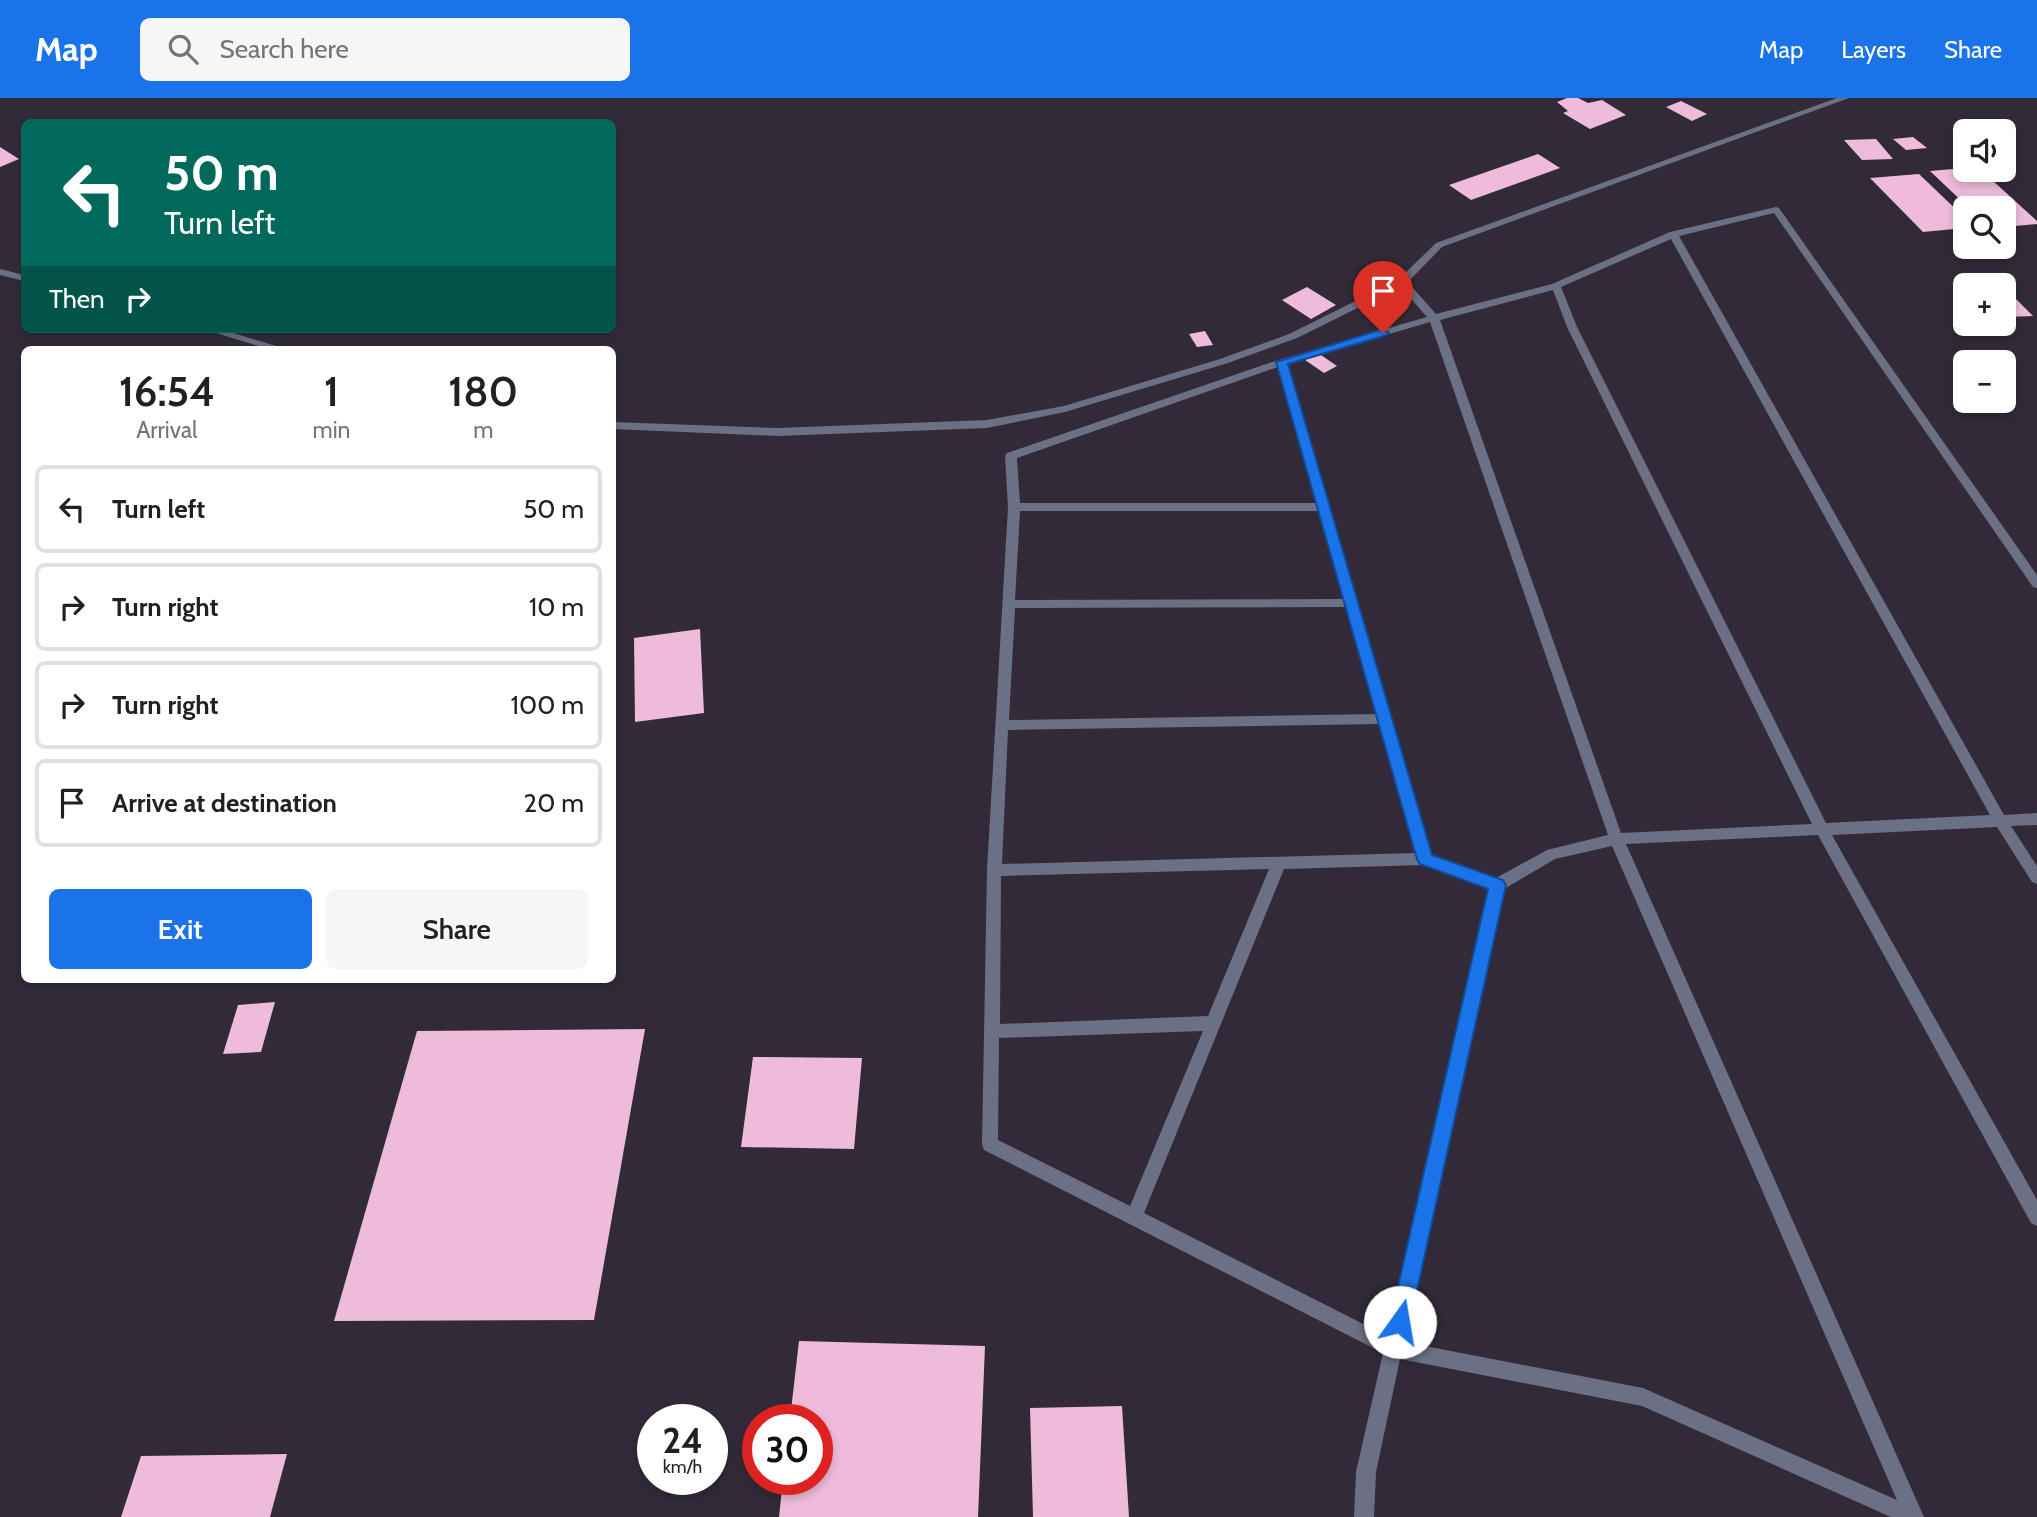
<!DOCTYPE html>
<html lang="en">
<head>
<meta charset="utf-8">
<style>
  :root { --surface:#fff; --page:#f6f6f6; --text:#202124; --muted:#757577; --line:#e0e0e0; --accent:#1a73e8 }
  body { margin:0; font-family:Cabin,sans-serif; background:var(--page); color:var(--text); height:100vh; display:flex; flex-direction:column; font-size:26px; white-space:nowrap }
  * { box-sizing:border-box; margin:0 }
  p { font-size:23px; color:var(--muted) }
  .icon { flex:none; width:38px; height:38px; fill:none; stroke:currentColor; stroke-width:2; stroke-linecap:round; stroke-linejoin:round }
  .map { position:relative; flex:1; overflow:hidden }
  .side { position:absolute; left:21px; top:248px; width:595px; height:637px; display:flex; flex-direction:column; background:var(--surface); border-radius:10px; box-shadow:0 4px 10px #0003 }
  .side>* { flex:none }
  .banner { position:absolute; left:21px; top:21px; width:595px; height:214px; border-radius:10px; box-shadow:0 4px 10px #0003; background:#00695c; color:#fff; overflow:hidden }
  .tools { position:absolute; left:1953px; top:21px; display:grid; gap:14px }
  .tools a { display:grid; place-items:center; width:63px; height:63px; border-radius:10px; background:var(--surface); box-shadow:0 4px 10px #0003; font-size:35px }
  .speed { position:absolute; left:637px; top:1306px; display:flex; gap:14px; font-size:35px; font-weight:700; text-align:center }
  .speed>* { display:grid; place-content:center; width:91px; height:91px; border-radius:50%; background:var(--surface); box-shadow:0 4px 10px #0003; line-height:1 }
  .speed small { font-size:18px; font-weight:400 }
  .speed .limit { border:10px solid #d22; background:#fff; color:#111 }
  .pin { position:absolute; display:grid; place-items:center; width:60px; height:60px; color:#fff; margin:-72px -30px; border-radius:50% 50% 50% 0; rotate:-45deg; box-shadow:0 0 7px #0007 }
  .pin .icon { rotate:45deg }
  .me { position:absolute; width:77px; margin:-38px; rotate:13deg; stroke-linejoin:round; filter:drop-shadow(0 0 5px #0008) }
  .turn { display:flex; align-items:center; gap:24px; height:147px; padding:0 28px; font-size:32px }
  .turn .icon { width:91px; height:91px; stroke-width:2.5 }
  .turn b { display:block; font-size:49px; line-height:60px }
  .then { display:flex; align-items:center; height:66px; padding:0 28px; background:#0003; gap:14px; font-size:26px }
  .eta { display:flex; justify-content:space-evenly; align-items:center; height:119px; text-align:center }
  .eta b { font-size:42px; font-weight:600; line-height:49px }
  .cta { display:flex; gap:14px; margin-top:auto; padding:14px 28px }
  .cta a { flex:1; height:80px; border-radius:10px; background:var(--accent); color:#fff; font-size:28px; font-weight:600; line-height:80px; text-align:center }
  .cta a+a { background:var(--page); color:var(--text) }
  ul { padding:0; list-style:none }
  li { display:flex; align-items:center; gap:21px; height:88px; margin:0 14px 10px; padding:0 14px; border:4px solid var(--line); border-radius:10px }
  li div { flex:1 }
  li b { display:block; font-size:26px }
  li em { font-style:normal }
  header { display:flex; align-items:center; gap:42px; box-sizing:border-box; height:98px; padding:0 35px; background:var(--accent); color:#fff }
  header strong { font-size:33px }
  nav { display:flex; gap:38px; margin-inline-start:auto; font-size:24px }
  .search { width:490px; height:63px; background:var(--page); display:flex; align-items:center; gap:18px; box-sizing:border-box; padding:0 24px; border-radius:10px; color:var(--muted); font-size:26px }
  .map>svg:first-child { display:block }
  .building { fill:#eebcda }
  .lines { fill:none; stroke-linecap:round; stroke-linejoin:round }
  .minor { fill:#6b7084; fill-rule:evenodd }
  .tertiary { fill:#6b7084; fill-rule:evenodd }
  .route { fill:#1a73e8; stroke:#114b97; stroke-width:2 }
</style>
</head>
<body>
<header>
<strong>Map</strong>
<div class="search"><svg class="icon" aria-label="search" viewBox="0 0 24 24"><circle cx="10" cy="10" r="6"/><path d="M15 15l6 6"/></svg>Search here</div>
<nav><a>Map</a><a>Layers</a><a>Share</a></nav>
</header>
<div class="map">
<svg width="2037" height="1419" viewBox="0 0 2037 1419">
  <rect width="100%" height="100%" fill="#322a38"/>
  <g class="building">
    <polygon points="1567,0 1578,0 1588,5 1602,2 1626,17 1590,31 1563,15 1568,13 1557,4"/>
    <polygon points="1681,3 1707,16 1692,23 1666,9"/>
    <polygon points="1913,39 1927,50 1906,52 1893,41"/>
    <polygon points="1876,41 1893,61 1862,62 1844,42"/>
    <polygon points="0,49 19,61 0,69"/>
    <polygon points="1538,56 1560,70 1471,102 1449,87"/>
    <polygon points="1965,70 1981,72 2037,123 2037,126 2004,129 2004,110 1969,110 1930,73"/>
    <polygon points="1919,76 1965,120 1965,130 1923,134 1870,80"/>
    <polygon points="1307,189 1336,207 1311,221 1282,202"/>
    <polygon points="2004,196 2011,196 2033,218 2007,219 2004,216"/>
    <polygon points="1205,233 1213,247 1197,249 1189,236"/>
    <polygon points="1318,255 1337,268 1324,275 1305,262"/>
    <polygon points="700,531 704,615 635,624 634,540"/>
    <polygon points="275,904 261,954 223,956 238,907"/>
    <polygon points="645,931 594,1222 334,1223 417,933"/>
    <polygon points="753,959 862,960 854,1051 741,1049"/>
    <polygon points="799,1243 985,1248 978,1419 779,1419 783,1381 817,1381 817,1321 790,1321"/>
    <polygon points="1122,1308 1129,1419 1033,1419 1030,1310"/>
    <polygon points="287,1356 270,1419 121,1419 141,1358"/>
  </g>
  <g class="lines">
    <path class="minor" d="M1776,109L1779,110L2037,477V490L2033,489L1774,115L1679,138L2004,717L2037,715V727L2011,728L2037,768V786L2032,784L1997,729L1832,737L2037,1102V1128L2031,1125L1818,737L1626,746L1924,1419H1891L1642,1308L1400,1261L1376,1374L1374,1419H1354L1356,1374L1383,1255L984,1052L982,1046L987,772L1008,409L1005,358L1007,355L1278,262L1427,219L1398,186V182H1406L1436,216L1552,186L1670,134ZM1671,141L1990,717L1826,725L1577,229L1561,189ZM1553,192L1567,229L1812,726L1621,735L1440,222ZM1430,224L1608,737L1547,752L1496,780L1431,757L1288,266ZM1278,269L1317,405H1020L1017,360ZM1020,413H1319L1344,501L1015,502ZM1346,509L1377,616L1009,622L1015,510ZM1380,626L1416,755L1002,766L1008,632ZM1612,748L1897,1402L1643,1290L1404,1244L1504,791L1555,761ZM1425,767L1489,790L1387,1238L1144,1115L1284,771ZM1269,771L1208,918L1000,926L1001,778ZM1203,933L1130,1108L998,1042L999,940Z"/>
    <g class="tertiary">
      <polygon points="1837,0 1849,0 1442,149 1406,186 1297,240 1228,265 1065,314 987,330 778,338 612,331 612,324 778,330 987,322 1064,308 1220,261 1289,236 1398,182 1436,145"/>
      <polygon points="0,171 24,177 24,183 0,177"/>
      <polygon points="203,231 220,231 289,252 272,252"/>
    </g>
  </g>
  <polygon class="route" points="1383,231 1389,235 1387,237 1288,266 1432,757 1503,782 1506,787 1410,1224 1407,1231 1400,1234 1393,1231 1390,1224 1488,791 1420,766 1417,761 1276,264"/>
</svg>
<div class="tools">
<a><svg class="icon" aria-label="sound" viewBox="0 0 24 24"><path d="M4 9h4l5-4v14l-5-4H4zM17 9q2 3 0 6"/></svg></a>
<a><svg class="icon" aria-label="search" viewBox="0 0 24 24"><circle cx="10" cy="10" r="6"/><path d="M15 15l6 6"/></svg></a>
<a>+</a>
<a>−</a>
</div>
<div class="speed"><div>24<small>km/h</small></div><div class="limit">30</div></div>
<div class="pin" style="left:1383px;top:235px;background:#d93025"><svg class="icon" aria-label="arrive" viewBox="0 0 24 24"><path d="M6 21V4h12l-3 4 3 4H6"/></svg></div>
<svg class="me" style="left:1400px;top:1224px" viewBox="-20 -20 40 40"><circle r="19" fill="#fff"/><path d="M0-13L10 11 0 6-10 11z" fill="#1a73e8"/></svg>
<div class="banner">
<div class="turn"><svg class="icon" aria-label="left" viewBox="0 0 24 24"><path d="M17 20v-9H6M10 6l-5 5 5 5"/></svg><div><b>50 m</b>Turn left</div></div>
<div class="then">Then<svg class="icon" aria-label="right" viewBox="0 0 24 24"><path d="M7 20v-9h11M14 6l5 5-5 5"/></svg></div>
</div>
<section class="side">
<div class="eta">
<div><b>16:54</b><p>Arrival</p></div>
<div><b>1</b><p>min</p></div>
<div><b>180</b><p>m</p></div>
</div>
<ul>
<li><svg class="icon" aria-label="left" viewBox="0 0 24 24"><path d="M17 20v-9H6M10 6l-5 5 5 5"/></svg><div><b>Turn left</b></div><em>50 m</em></li>
<li><svg class="icon" aria-label="right" viewBox="0 0 24 24"><path d="M7 20v-9h11M14 6l5 5-5 5"/></svg><div><b>Turn right</b></div><em>10 m</em></li>
<li><svg class="icon" aria-label="right" viewBox="0 0 24 24"><path d="M7 20v-9h11M14 6l5 5-5 5"/></svg><div><b>Turn right</b></div><em>100 m</em></li>
<li><svg class="icon" aria-label="arrive" viewBox="0 0 24 24"><path d="M6 21V4h12l-3 4 3 4H6"/></svg><div><b>Arrive at destination</b></div><em>20 m</em></li>
</ul>
<div class="cta"><a>Exit</a><a>Share</a></div>
</section>
</div>
</body>
</html>
